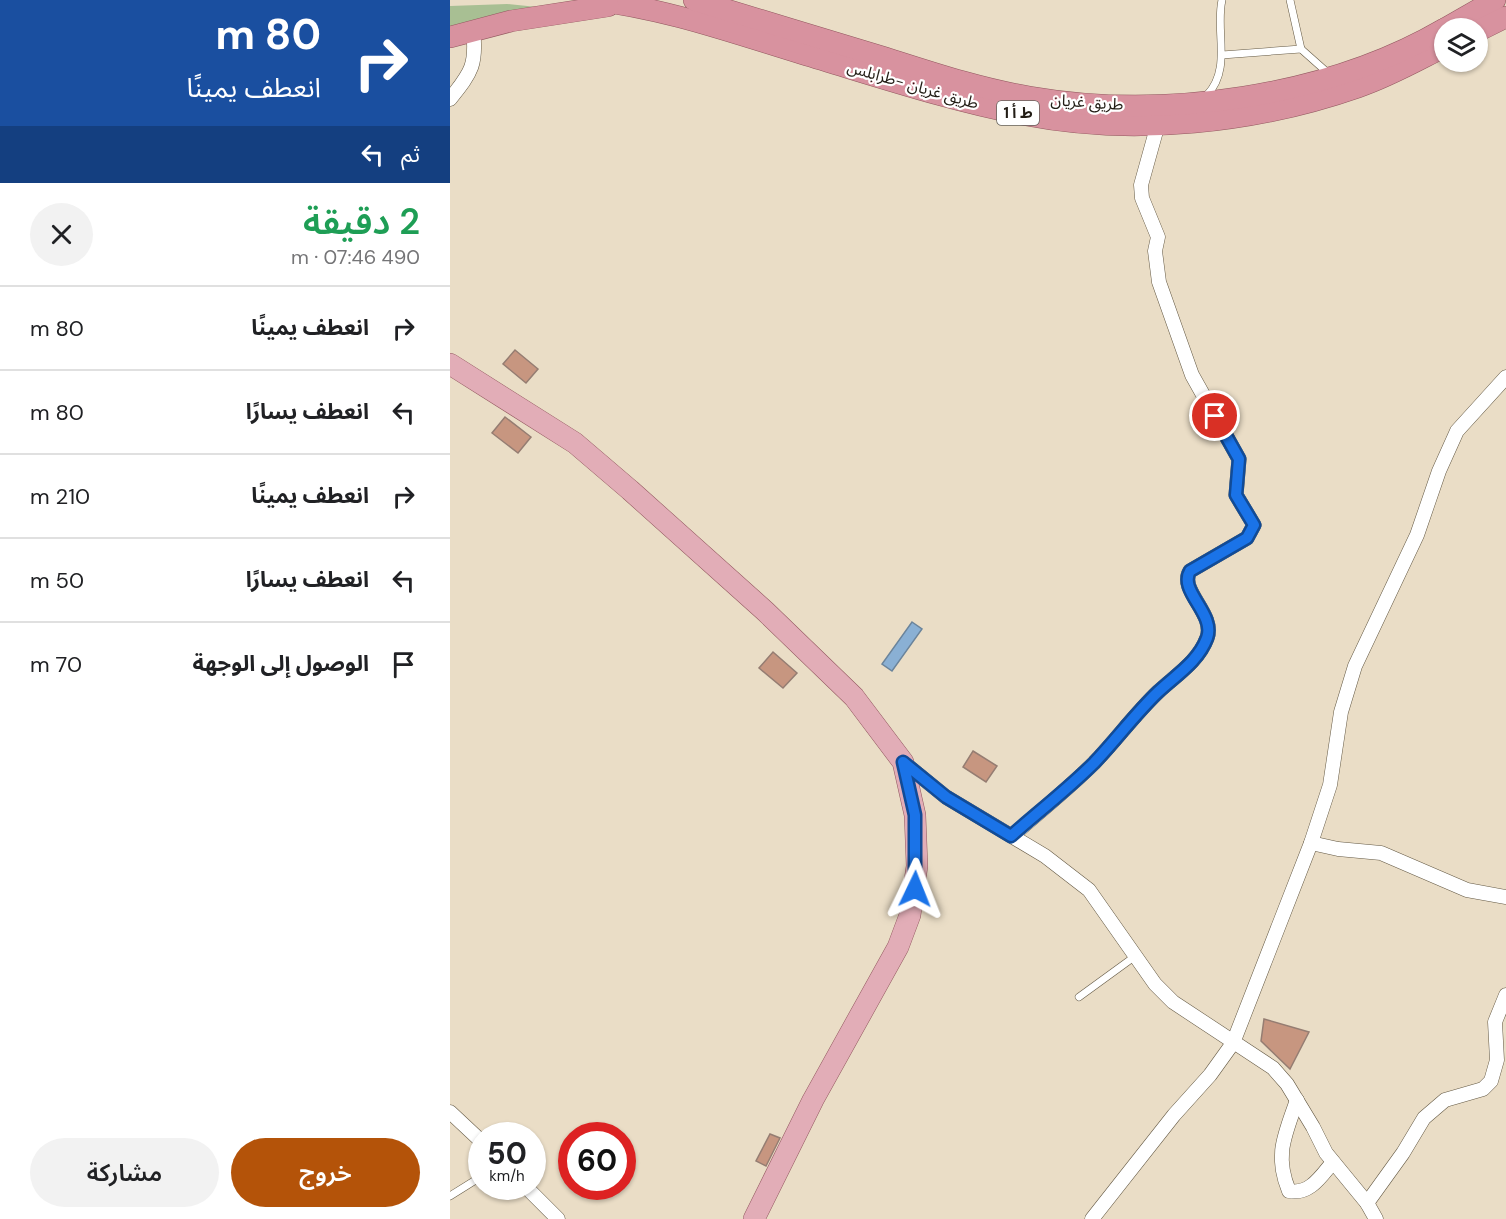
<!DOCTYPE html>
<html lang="ar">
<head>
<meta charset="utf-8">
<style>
  :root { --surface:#fff; --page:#f2f2f2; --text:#202124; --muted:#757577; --line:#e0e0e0; --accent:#b45309 }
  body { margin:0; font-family:"DM Sans","Noto Sans Arabic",sans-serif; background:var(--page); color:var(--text); direction:rtl; height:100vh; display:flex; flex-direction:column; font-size:22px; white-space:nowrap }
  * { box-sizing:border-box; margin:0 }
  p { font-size:20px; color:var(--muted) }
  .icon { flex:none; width:33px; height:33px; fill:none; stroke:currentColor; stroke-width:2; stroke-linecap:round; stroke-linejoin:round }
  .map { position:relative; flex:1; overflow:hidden; direction:ltr }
  .sheet { display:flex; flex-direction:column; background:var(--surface); width:450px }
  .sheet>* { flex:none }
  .top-card { background:#1a4fa0; color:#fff; overflow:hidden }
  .tools { position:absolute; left:984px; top:18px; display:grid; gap:12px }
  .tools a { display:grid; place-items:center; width:54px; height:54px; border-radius:50%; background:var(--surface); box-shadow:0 2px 4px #0004; font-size:30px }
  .speed { position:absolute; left:18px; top:1122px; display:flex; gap:12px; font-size:30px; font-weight:700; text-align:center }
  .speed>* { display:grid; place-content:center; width:78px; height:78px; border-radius:50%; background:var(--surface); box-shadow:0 2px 4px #0004; line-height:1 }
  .speed small { font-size:15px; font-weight:400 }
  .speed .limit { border:9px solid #d22; background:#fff; color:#111 }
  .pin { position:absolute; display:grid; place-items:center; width:51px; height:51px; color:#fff; margin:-26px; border:3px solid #fff; border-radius:50%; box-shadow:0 2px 6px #0007 }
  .me { position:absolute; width:66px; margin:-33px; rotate:2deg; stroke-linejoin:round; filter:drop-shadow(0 0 4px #0008) }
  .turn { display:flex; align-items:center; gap:21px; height:126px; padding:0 30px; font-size:27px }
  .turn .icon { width:78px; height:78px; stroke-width:2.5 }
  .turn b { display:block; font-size:42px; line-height:51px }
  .then { display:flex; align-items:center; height:57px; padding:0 30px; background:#0003; gap:12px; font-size:22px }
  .round { display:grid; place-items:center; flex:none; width:63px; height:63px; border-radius:32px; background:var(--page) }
  .headline { display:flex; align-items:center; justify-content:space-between; height:102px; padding:0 30px }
  h1 { font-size:36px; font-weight:600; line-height:45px; color:#1e9e55 }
  .cta { display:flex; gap:12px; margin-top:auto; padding:12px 30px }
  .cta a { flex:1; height:69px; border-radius:36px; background:var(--accent); color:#fff; font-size:24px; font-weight:600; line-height:69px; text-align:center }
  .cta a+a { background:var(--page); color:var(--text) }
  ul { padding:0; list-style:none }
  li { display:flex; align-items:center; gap:18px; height:84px; padding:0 30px; border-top:2px solid var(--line) }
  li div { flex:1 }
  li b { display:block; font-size:22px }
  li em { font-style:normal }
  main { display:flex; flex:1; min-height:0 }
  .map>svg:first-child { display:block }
  .green { fill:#a8bf93 }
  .water { fill:#8ab0d4; stroke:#6b849b; stroke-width:1.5 }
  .building { fill:#c79680; stroke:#957d72; stroke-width:1.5 }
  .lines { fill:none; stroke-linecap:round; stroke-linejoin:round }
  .service-casing { stroke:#645944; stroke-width:8 }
  .minor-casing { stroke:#645944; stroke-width:15 }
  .primary-casing { stroke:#92585f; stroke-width:22 }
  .trunk-casing { stroke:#92585f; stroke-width:22 }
  .service { stroke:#fff; stroke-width:7 }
  .minor { stroke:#fff; stroke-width:14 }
  .primary { stroke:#e2adb7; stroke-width:21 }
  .trunk { stroke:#d8929f; stroke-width:21 }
  .route-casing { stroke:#114b97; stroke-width:15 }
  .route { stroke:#1a73e8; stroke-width:10 }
  .labels { text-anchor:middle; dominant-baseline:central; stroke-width:4.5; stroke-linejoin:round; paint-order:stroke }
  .shield { fill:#fff; stroke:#64615b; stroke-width:1.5 }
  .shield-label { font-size:15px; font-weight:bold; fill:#221d15 }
  .street-label { font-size:16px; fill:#221d15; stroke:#fff }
</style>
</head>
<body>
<main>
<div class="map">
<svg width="1056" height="1219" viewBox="0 0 1056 1219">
  <rect width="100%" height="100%" fill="#eaddc6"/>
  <polygon class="green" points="57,4 87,7 0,30 0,6"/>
  <polygon class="water" points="462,622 472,629 442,671 432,664"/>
  <g class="building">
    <polygon points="65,350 88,369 76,383 53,364"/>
    <polygon points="55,417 81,437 68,453 42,433"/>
    <polygon points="323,652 347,673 333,688 309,668"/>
    <polygon points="523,751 547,766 536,782 513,767"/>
    <polygon points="814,1019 859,1032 840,1069 811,1041"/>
    <polygon points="320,1134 330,1138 316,1166 306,1161"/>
  </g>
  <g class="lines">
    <defs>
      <g id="service">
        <polyline points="840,0 851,49 878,73"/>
        <polyline points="772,55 851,49"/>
        <path d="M757,95C782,69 765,31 772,0"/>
        <polyline points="629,997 684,957"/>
        <polyline points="0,1196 32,1176"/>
      </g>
      <g id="minor">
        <path d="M0,99C22,72 27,64 23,29"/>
        <polyline points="453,762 496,797 595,856 639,890 705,984 723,1002 823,1068 837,1084 863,1127 876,1153 917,1203 926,1219"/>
        <path d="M562,836C589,812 618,789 644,763C666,740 685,714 708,692C726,675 748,662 757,638C766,614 728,590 740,571L797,538L804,525L786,495L789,459L742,375L709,282L705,251L708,237L692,198L691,185L708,124"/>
        <polyline points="861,843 888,849 931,853 1017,890 1056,897"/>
        <path d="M847,1100C835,1135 824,1155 839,1191C860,1195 871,1176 883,1162"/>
        <polyline points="0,1112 32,1142"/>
        <polyline points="75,1186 108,1219"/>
        <polyline points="917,1203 953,1153 974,1118 995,1100 1033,1089 1041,1081 1047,1060 1045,1022 1056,995"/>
        <polyline points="642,1219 724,1115 760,1075 783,1043 861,843 880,785 891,712 905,666 967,535 989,471 1007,431 1056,377"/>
      </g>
      <polyline id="primary" points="0,364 125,443 180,490 315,611 404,697 453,762 465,815 467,866 460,915 448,947 363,1100 304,1219"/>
      <g id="trunk">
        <path d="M142,0C214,8 284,33 353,54C427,76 501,101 576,115C684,136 805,123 908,87C938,77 966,61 994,47"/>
        <path d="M244,0C308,19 372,39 436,58C483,73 531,89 580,97C714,120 877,97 994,29"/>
        <polyline points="996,28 1045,0"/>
        <polyline points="1028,31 1056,17"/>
        <polyline points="0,37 61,21 158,6"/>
      </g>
    </defs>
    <use href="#service" class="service-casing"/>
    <use href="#minor" class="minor-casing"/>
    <use href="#primary" class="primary-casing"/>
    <use href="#trunk" class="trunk-casing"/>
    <use href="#service" class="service"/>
    <use href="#minor" class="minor"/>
    <use href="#primary" class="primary"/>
    <use href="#trunk" class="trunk"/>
  </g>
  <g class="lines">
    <defs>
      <path id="route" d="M465,889V815L453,762L496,797L561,836C588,812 618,789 644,763C666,740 685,714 708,692C726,675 748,662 757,638C766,614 728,591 740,571L797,538L804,525L786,495L789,459L765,416"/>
    </defs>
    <use href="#route" class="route-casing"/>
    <use href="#route" class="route"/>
  </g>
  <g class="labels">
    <rect class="shield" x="547" y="101" width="42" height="24" rx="4.5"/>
    <g class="shield-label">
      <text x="568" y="113">ط أ 1</text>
    </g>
    <g class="street-label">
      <text transform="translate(463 85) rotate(16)">طريق غريان -طرابلس</text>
      <text transform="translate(637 102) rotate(4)">طريق غريان</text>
    </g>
  </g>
</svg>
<div class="tools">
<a><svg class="icon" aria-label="layers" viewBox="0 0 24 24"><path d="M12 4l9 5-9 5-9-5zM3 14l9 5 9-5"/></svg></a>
</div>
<div class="speed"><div>50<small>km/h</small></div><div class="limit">60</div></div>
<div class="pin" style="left:765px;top:416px;background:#d93025"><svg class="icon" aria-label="arrive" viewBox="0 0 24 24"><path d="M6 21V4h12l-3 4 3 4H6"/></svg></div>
<svg class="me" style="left:465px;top:889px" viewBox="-20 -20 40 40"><path d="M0-17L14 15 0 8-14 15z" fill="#1a73e8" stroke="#fff" stroke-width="4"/></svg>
</div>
<section class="sheet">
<div class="top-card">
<div class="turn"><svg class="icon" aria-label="right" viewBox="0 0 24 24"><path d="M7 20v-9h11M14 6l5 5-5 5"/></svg><div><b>80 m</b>انعطف يمينًا</div></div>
<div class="then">ثم<svg class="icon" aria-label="left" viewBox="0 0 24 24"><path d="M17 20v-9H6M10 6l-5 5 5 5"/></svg></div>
</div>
<div class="headline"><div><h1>2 دقيقة</h1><p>490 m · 07:46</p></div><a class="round"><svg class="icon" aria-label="close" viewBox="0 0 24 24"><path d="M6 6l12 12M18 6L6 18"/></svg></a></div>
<ul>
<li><svg class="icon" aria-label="right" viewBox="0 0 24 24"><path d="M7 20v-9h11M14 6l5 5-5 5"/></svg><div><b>انعطف يمينًا</b></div><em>80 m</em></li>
<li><svg class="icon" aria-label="left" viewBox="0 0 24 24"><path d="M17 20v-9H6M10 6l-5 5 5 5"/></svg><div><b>انعطف يسارًا</b></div><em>80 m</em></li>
<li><svg class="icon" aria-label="right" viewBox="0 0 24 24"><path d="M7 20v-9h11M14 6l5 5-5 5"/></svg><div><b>انعطف يمينًا</b></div><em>210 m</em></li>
<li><svg class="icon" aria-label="left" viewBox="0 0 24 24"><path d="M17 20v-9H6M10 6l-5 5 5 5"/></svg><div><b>انعطف يسارًا</b></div><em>50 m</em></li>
<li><svg class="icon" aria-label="arrive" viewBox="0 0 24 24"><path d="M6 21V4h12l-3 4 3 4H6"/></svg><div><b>الوصول إلى الوجهة</b></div><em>70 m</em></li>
</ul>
<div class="cta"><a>خروج</a><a>مشاركة</a></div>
</section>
</main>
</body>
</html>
